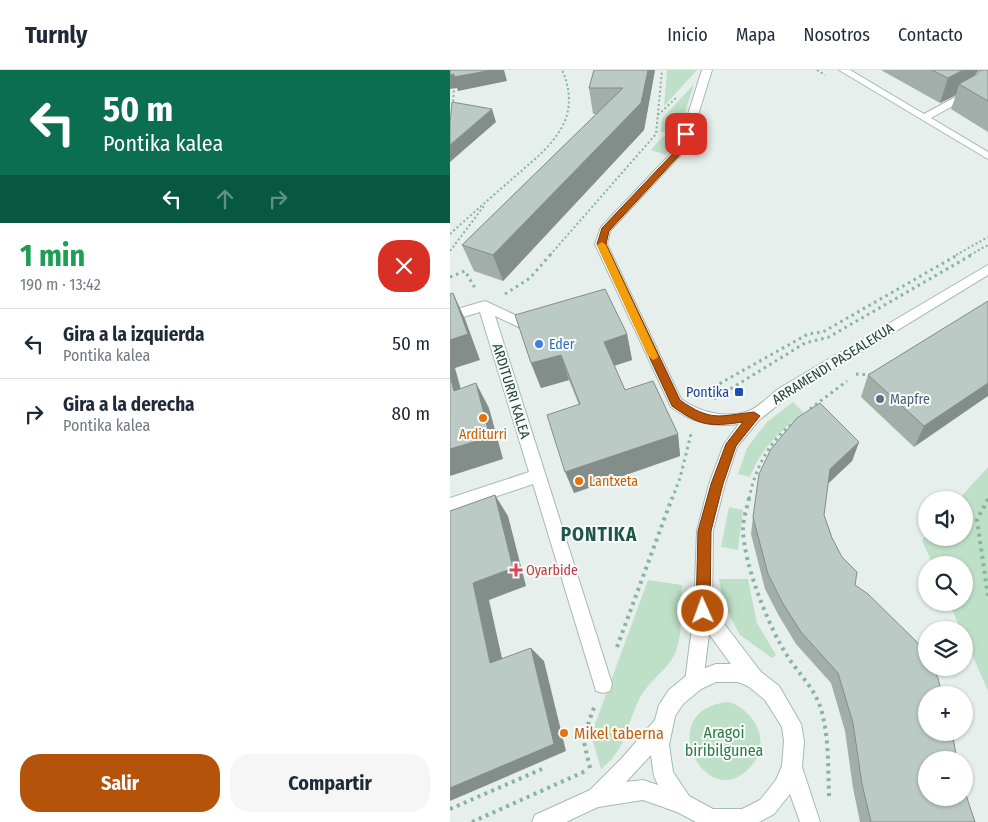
<!DOCTYPE html>
<html lang="es">
<head>
<meta charset="utf-8">
<style>
  :root { --surface:#fff; --page:#f6f6f7; --text:#1f2937; --muted:#747a83; --line:#e0e1e3; --accent:#b45309 }
  body { margin:0; font-family:"Fira Sans Condensed",sans-serif; background:var(--page); color:var(--text); height:100vh; display:flex; flex-direction:column; font-size:19px; white-space:nowrap }
  * { box-sizing:border-box; margin:0 }
  p { font-size:16px; color:var(--muted) }
  .icon { flex:none; width:28px; height:28px; fill:none; stroke:currentColor; stroke-width:2; stroke-linecap:round; stroke-linejoin:round }
  .map { position:relative; flex:1; overflow:hidden }
  .details { display:flex; flex-direction:column; background:var(--surface); width:450px }
  .details>* { flex:none }
  .banner { background:#0b6e4f; color:#fff; overflow:hidden }
  .controls { position:absolute; left:468px; top:421px; display:grid; gap:10px }
  .controls a { display:grid; place-items:center; width:55px; height:55px; border-radius:50%; background:var(--surface); box-shadow:0 1px 4px #0004; font-size:25px }
  .pin { position:absolute; display:grid; place-items:center; width:42px; height:42px; color:#fff; margin:-21px; border-radius:10px; box-shadow:0 2px 8px #0006 }
  .me { position:absolute; width:55px; margin:-28px; rotate:358deg; stroke-linejoin:round; filter:drop-shadow(0 0 4px #0008) }
  .turn { display:flex; align-items:center; gap:18px; height:105px; padding:0 20px; font-size:22px }
  .turn .icon { width:65px; height:65px; stroke-width:2.5 }
  .turn b { display:block; font-size:35px; line-height:42px }
  .lanes { display:flex; align-items:center; height:48px; padding:0 20px; background:#0003; justify-content:center; gap:25px; direction:ltr }
  .lanes .off { opacity:.35 }
  .round { display:grid; place-items:center; flex:none; width:52px; height:52px; border-radius:20px; background:var(--page) }
  .head { display:flex; align-items:center; justify-content:space-between; height:85px; padding:0 20px }
  h1 { font-size:30px; font-weight:700; line-height:38px; color:#1e9e55 }
  .primary-button { display:flex; gap:10px; margin-top:auto; padding:10px 20px }
  .primary-button a { flex:1; height:58px; border-radius:20px; background:var(--accent); color:#fff; font-size:20px; font-weight:700; line-height:58px; text-align:center }
  .primary-button a+a { background:var(--page); color:var(--text) }
  ul { padding:0; list-style:none }
  li { display:flex; align-items:center; gap:15px; height:70px; padding:0 20px; border-top:1px solid var(--line) }
  li div { flex:1 }
  li b { display:block; font-size:19px }
  li em { font-style:normal }
  header { display:flex; align-items:center; gap:30px; box-sizing:border-box; height:70px; padding:0 25px; background:var(--surface); border-bottom:1px solid var(--line) }
  header strong { font-size:24px }
  nav { display:flex; gap:28px; margin-inline-start:auto; font-size:18px }
  main { display:flex; flex:1; min-height:0 }
  .map>svg:first-child { display:block }
  .green { fill:#bfe0c8 }
  .lines { fill:none; stroke-linecap:round; stroke-linejoin:round }
  .street-casing { stroke:#a8b8b2; stroke-width:2 }
  .secondary-casing { stroke:#a4bbb3; stroke-width:2 }
  .path-far2 { stroke:#86b3a5; stroke-width:2; stroke-dasharray:2 2.5; stroke-linecap:butt }
  .path-far1 { stroke:#86b3a5; stroke-width:3; stroke-dasharray:2.5 4; stroke-linecap:butt }
  .path { stroke:#86b3a5; stroke-width:4; stroke-dasharray:3 4.5; stroke-linecap:butt }
  .street { fill:#fff; fill-rule:evenodd }
  .secondary { fill:#fff; fill-rule:evenodd }
  .wall { fill:#a1aea9 }
  .shaded-wall { fill:#838d89 }
  .building { fill:#bbcac4; stroke:#838d89 }
  .route { fill:#b45309; stroke:#753606 }
  .slow { fill:#f59e0b }
  .shop-dot { fill:#3f7fe0; stroke:#f7fbf9; stroke-width:2 }
  .transit-dot { fill:#1a4fb4; stroke:#f7fbf9; stroke-width:2 }
  .service-dot { fill:#5c6f8a; stroke:#f7fbf9; stroke-width:2 }
  .food-dot { fill:#e8710a; stroke:#f7fbf9; stroke-width:2 }
  .health-dot { fill:#e0444e; stroke:#f7fbf9; stroke-width:2 }
  .labels { text-anchor:middle; dominant-baseline:central; stroke-width:4; stroke-linejoin:round; paint-order:stroke }
  .shop-label { font-size:14px; fill:#366cbe; stroke:#f7fbf9; text-anchor:start }
  .street-label { font-size:14px; fill:#24423a; stroke:#f7fbf9 }
  .transit-label { font-size:14px; fill:#164399; stroke:#f7fbf9; text-anchor:end }
  .service-label { font-size:14px; fill:#4e5e75; stroke:#f7fbf9; text-anchor:start }
  .food-label { font-size:14px; fill:#c56008; stroke:#f7fbf9 }
  .health-label { font-size:14px; fill:#be3a42; stroke:#f7fbf9; text-anchor:start }
  .near-park-label { font-size:16px; fill:#2d7a4b; stroke:#f7fbf9 }
  .near-food-label { font-size:16px; fill:#c56008; stroke:#f7fbf9; text-anchor:start }
  .district-label { font-size:19px; font-weight:bold; letter-spacing:1px; fill:#1f5548; stroke:#f7fbf9 }
</style>
</head>
<body>
<header>
<strong>Turnly</strong>
<nav><a>Inicio</a><a>Mapa</a><a>Nosotros</a><a>Contacto</a></nav>
</header>
<main>
<section class="details">
<div class="banner">
<div class="turn"><svg class="icon" aria-label="left" viewBox="0 0 24 24"><path d="M17 20v-9H6M10 6l-5 5 5 5"/></svg><div><b>50 m</b>Pontika kalea</div></div>
<div class="lanes"><svg class="icon" aria-label="left" viewBox="0 0 24 24"><path d="M17 20v-9H6M10 6l-5 5 5 5"/></svg><svg class="icon off" aria-label="ahead" viewBox="0 0 24 24"><path d="M12 20V5M6 11l6-6 6 6"/></svg><svg class="icon off" aria-label="right" viewBox="0 0 24 24"><path d="M7 20v-9h11M14 6l5 5-5 5"/></svg></div>
</div>
<div class="head"><div><h1>1 min</h1><p>190 m · 13:42</p></div><a class="round" style="background:#d93025;color:#fff"><svg class="icon" aria-label="close" viewBox="0 0 24 24"><path d="M6 6l12 12M18 6L6 18"/></svg></a></div>
<ul>
<li><svg class="icon" aria-label="left" viewBox="0 0 24 24"><path d="M17 20v-9H6M10 6l-5 5 5 5"/></svg><div><b>Gira a la izquierda</b><p>Pontika kalea</p></div><em>50 m</em></li>
<li><svg class="icon" aria-label="right" viewBox="0 0 24 24"><path d="M7 20v-9h11M14 6l5 5-5 5"/></svg><div><b>Gira a la derecha</b><p>Pontika kalea</p></div><em>80 m</em></li>
</ul>
<div class="primary-button"><a>Salir</a><a>Compartir</a></div>
</section>
<div class="map">
<svg width="538" height="752" viewBox="0 0 538 752">
  <rect width="100%" height="100%" fill="#e6efeb"/>
  <g class="green">
    <polygon points="217,0 247,0 214,36"/>
    <polygon points="244,14 229,62 211,62 212,49"/>
    <polygon points="212,67 228,67 224,76 216,85 201,80"/>
    <path d="M343,332L354,343C329,362 312,377 300,407L288,404L297,378L317,352Z"/>
    <polygon points="538,397 538,621 514,566 514,560 511,560 499,533 514,532 514,495 483,495 472,470 476,465 476,468 514,468 514,430 508,430"/>
    <polygon points="279,437 293,440 288,480 271,477"/>
    <polygon points="269,509 298,509 307,553 326,585 322,588 290,565 274,536"/>
    <path d="M198,510L232,515C231,534 233,563 226,581C219,599 200,610 191,626C175,655 179,677 151,699L141,665Z"/>
    <path d="M279,632C304,640 322,671 302,695C257,750 200,638 279,632Z"/>
  </g>
  <g class="lines">
    <defs>
      <g id="street">
        <path d="M252,0H262L238,77L160,161L157,174L231,329C251,343 276,349 299,341C309,337 320,325 328,319L538,195V205L338,327L309,350L287,377L275,414L263,461L262,538L311,602L313,609L311,616L304,618L297,616L259,564L253,612L251,619L244,621L237,619L235,612L244,541L247,461L259,414L274,374L289,354C263,357 242,353 221,337L145,174L151,157L228,76Z"/>
        <polygon points="389,0 400,0 474,44 511,24 531,0 538,0 538,3 517,28 481,48 538,82 538,89"/>
        <polygon points="35,231 76,250 85,248 90,250 92,253 90,256 75,260 45,246 162,614 160,621 153,623 146,621 144,614 83,414 0,442 0,428 79,402 30,242 0,251 0,241"/>
      </g>
      <path id="secondary" d="M266,594H288L311,602L329,616L351,654L354,671L352,697L370,752H350L340,724L324,744L309,752H246L227,742L193,730L148,737L116,752H82L85,745L140,720L172,688L205,650L209,635L219,620L237,605ZM266,612H288L298,616L315,630L332,657L334,671L332,696L326,710L310,730L292,739H263L239,726L223,702L219,675L225,646L233,634L251,619ZM201,685L204,706L208,715L193,710L176,712Z"/>
    </defs>
    <use href="#street" class="street-casing"/>
    <use href="#secondary" class="secondary-casing"/>
    <g class="path-far2">
      <polyline points="367,0 375,5"/>
      <polyline points="3,36 4,15"/>
      <polyline points="208,45 227,27"/>
      <path d="M0,164C23,143 46,123 69,103C85,89 103,75 113,55C122,38 120,17 112,0"/>
      <polyline points="0,181 34,136"/>
      <polyline points="100,185 206,64 212,0"/>
      <polyline points="506,185 538,167"/>
      <polyline points="520,185 538,175"/>
    </g>
    <g class="path-far1">
      <polyline points="0,207 15,201 25,218"/>
      <polyline points="55,224 80,208 101,184"/>
      <polyline points="406,304 422,305"/>
      <polyline points="254,325 260,319 358,264 373,262 509,184"/>
      <polyline points="264,329 355,273 379,267 523,184"/>
      <polyline points="360,339 397,311"/>
      <polyline points="222,429 230,408 241,364"/>
      <path d="M299,429C305,398 320,369 346,351"/>
    </g>
    <g class="path">
      <path d="M299,428C297,438 293,449 293,458C293,493 319,558 338,587C349,604 365,619 371,639C379,666 378,697 379,726"/>
      <polyline points="538,429 527,450 538,526"/>
      <polyline points="167,577 222,428"/>
      <polyline points="140,698 133,668 145,635"/>
      <polyline points="0,739 92,699"/>
      <polyline points="22,752 138,700"/>
    </g>
    <use href="#street" class="street"/>
    <use href="#secondary" class="secondary"/>
  </g>
  <g class="wall">
    <polygon points="144,0 205,0 194,60 53,211 24,201 12,175 146,44 143,44 139,18"/>
    <polygon points="431,0 529,0 523,6 538,0 538,62 501,39 506,25 490,33"/>
    <polygon points="538,231 464,377 411,327 418,305"/>
    <polygon points="177,264 182,290 164,296 175,320 228,364 230,386 124,423 129,335 119,310 91,318 81,293"/>
    <polygon points="409,372 402,391 378,414 374,445 382,468 405,515 476,690 525,752 410,752 403,718 395,661 381,613 346,574 329,546 315,519 301,464 303,447"/>
  </g>
  <g class="shaded-wall">
    <polygon points="42,0 54,0 57,11 8,21 7,18 0,19 0,5"/>
    <polygon points="198,0 205,0 194,60 53,211 43,185"/>
    <polygon points="513,0 529,0 514,17 509,14 506,25 490,33 498,8"/>
    <polygon points="42,39 46,52 0,92 0,75"/>
    <polygon points="3,223 15,249 30,290 5,298 18,345 4,321 0,306 0,270"/>
    <polygon points="177,264 182,290 160,297 154,272"/>
    <polygon points="111,285 119,310 91,318 81,293"/>
    <polygon points="26,313 39,338 53,389 0,406 0,379"/>
    <polygon points="538,313 538,326 464,377 474,356"/>
    <polygon points="228,364 230,386 124,423 115,402"/>
    <polygon points="409,372 402,391 374,417 380,399"/>
    <polygon points="45,425 58,446 76,516 39,530 56,606 40,593 23,513"/>
    <polygon points="81,578 94,591 116,681 0,731 0,718"/>
  </g>
  <g class="building">
    <polygon points="0,0 42,0 4,7 4,4 0,5"/>
    <polygon points="144,0 198,0 191,33 43,185 12,175 173,18 139,18"/>
    <polygon points="482,0 513,0 498,8"/>
    <polygon points="531,0 538,0 538,31 509,14 527,4"/>
    <polygon points="2,32 42,39 0,75 0,53"/>
    <polygon points="155,219 177,264 154,272 175,320 203,311 228,364 115,402 97,345 130,334 111,285 81,293 65,245"/>
    <polygon points="3,223 18,264 0,270 0,224"/>
    <polygon points="538,231 538,313 474,356 418,305"/>
    <polygon points="0,306 4,321 26,313 40,367 0,379"/>
    <polygon points="370,333 409,372 380,399 374,445 382,468 392,487 407,502 405,515 418,524 472,577 476,585 476,598 483,598 488,608 492,625 476,625 476,662 502,662 507,690 476,690 476,728 514,728 514,719 525,752 421,752 412,714 403,653 388,603 351,562 332,532 318,504 303,447 309,404 321,379 347,348"/>
    <polygon points="45,425 63,498 23,513 40,593 81,578 104,674 0,718 0,441"/>
  </g>
  <path class="route" d="M233,62L240,64L237,77L159,161L156,174L230,330C261,352 269,346 304,342L310,346L286,376L273,414L261,461L260,541L258,546L253,548L248,546L246,541L248,461L261,414L276,374L293,352C259,357 250,356 222,336L147,174L152,158L230,76Z"/>
  <polygon class="slow" points="152,172 156,175 208,286 207,288 203,290 198,286 147,175"/>
  <circle class="shop-dot" cx="89" cy="274" r="5"/>
  <rect class="transit-dot" x="284" y="317" width="10" height="10" rx="2.5"/>
  <circle class="service-dot" cx="430" cy="329" r="5"/>
  <g class="food-dot">
    <circle cx="33" cy="348" r="5"/>
    <circle cx="129" cy="411" r="5"/>
    <circle cx="114" cy="663" r="5"/>
  </g>
  <path class="health-dot" d="M63.5 492.5h5v5h5v5h-5v5h-5v-5h-5v-5h5z"/>
  <g class="labels">
    <g class="shop-label">
      <text x="99" y="274">Eder</text>
    </g>
    <g class="street-label">
      <text transform="translate(383 294) rotate(-32)">ARRAMENDI PASEALEKUA</text>
      <text transform="translate(61 321) rotate(73)">ARDITURRI KALEA</text>
    </g>
    <g class="transit-label">
      <text x="279" y="322">Pontika</text>
    </g>
    <g class="service-label">
      <text x="440" y="329">Mapfre</text>
    </g>
    <g class="food-label">
      <text x="33" y="364">Arditurri</text>
      <text x="139" y="411" text-anchor="start">Lantxeta</text>
    </g>
    <g class="health-label">
      <text x="76" y="500">Oyarbide</text>
    </g>
    <g class="near-park-label">
      <text x="274" y="662">Aragoi<tspan x="274" dy="18">biribilgunea</tspan></text>
    </g>
    <g class="near-food-label">
      <text x="124" y="663">Mikel taberna</text>
    </g>
    <g class="district-label">
      <text x="149" y="464">PONTIKA</text>
    </g>
  </g>
</svg>
<div class="controls">
<a><svg class="icon" aria-label="sound" viewBox="0 0 24 24"><path d="M4 9h4l5-4v14l-5-4H4zM17 9q2 3 0 6"/></svg></a>
<a><svg class="icon" aria-label="search" viewBox="0 0 24 24"><circle cx="10" cy="10" r="6"/><path d="M15 15l6 6"/></svg></a>
<a><svg class="icon" aria-label="layers" viewBox="0 0 24 24"><path d="M12 4l9 5-9 5-9-5zM3 14l9 5 9-5"/></svg></a>
<a>+</a>
<a>−</a>
</div>
<div class="pin" style="left:236px;top:64px;background:#d93025"><svg class="icon" aria-label="arrive" viewBox="0 0 24 24"><path d="M6 21V4h12l-3 4 3 4H6"/></svg></div>
<svg class="me" style="left:253px;top:541px" viewBox="-20 -20 40 40"><circle r="17" fill="#b45309" stroke="#fff" stroke-width="3"/><path d="M0-11L8 9 0 5-8 9z" fill="#fff"/></svg>
</div>
</main>
</body>
</html>
